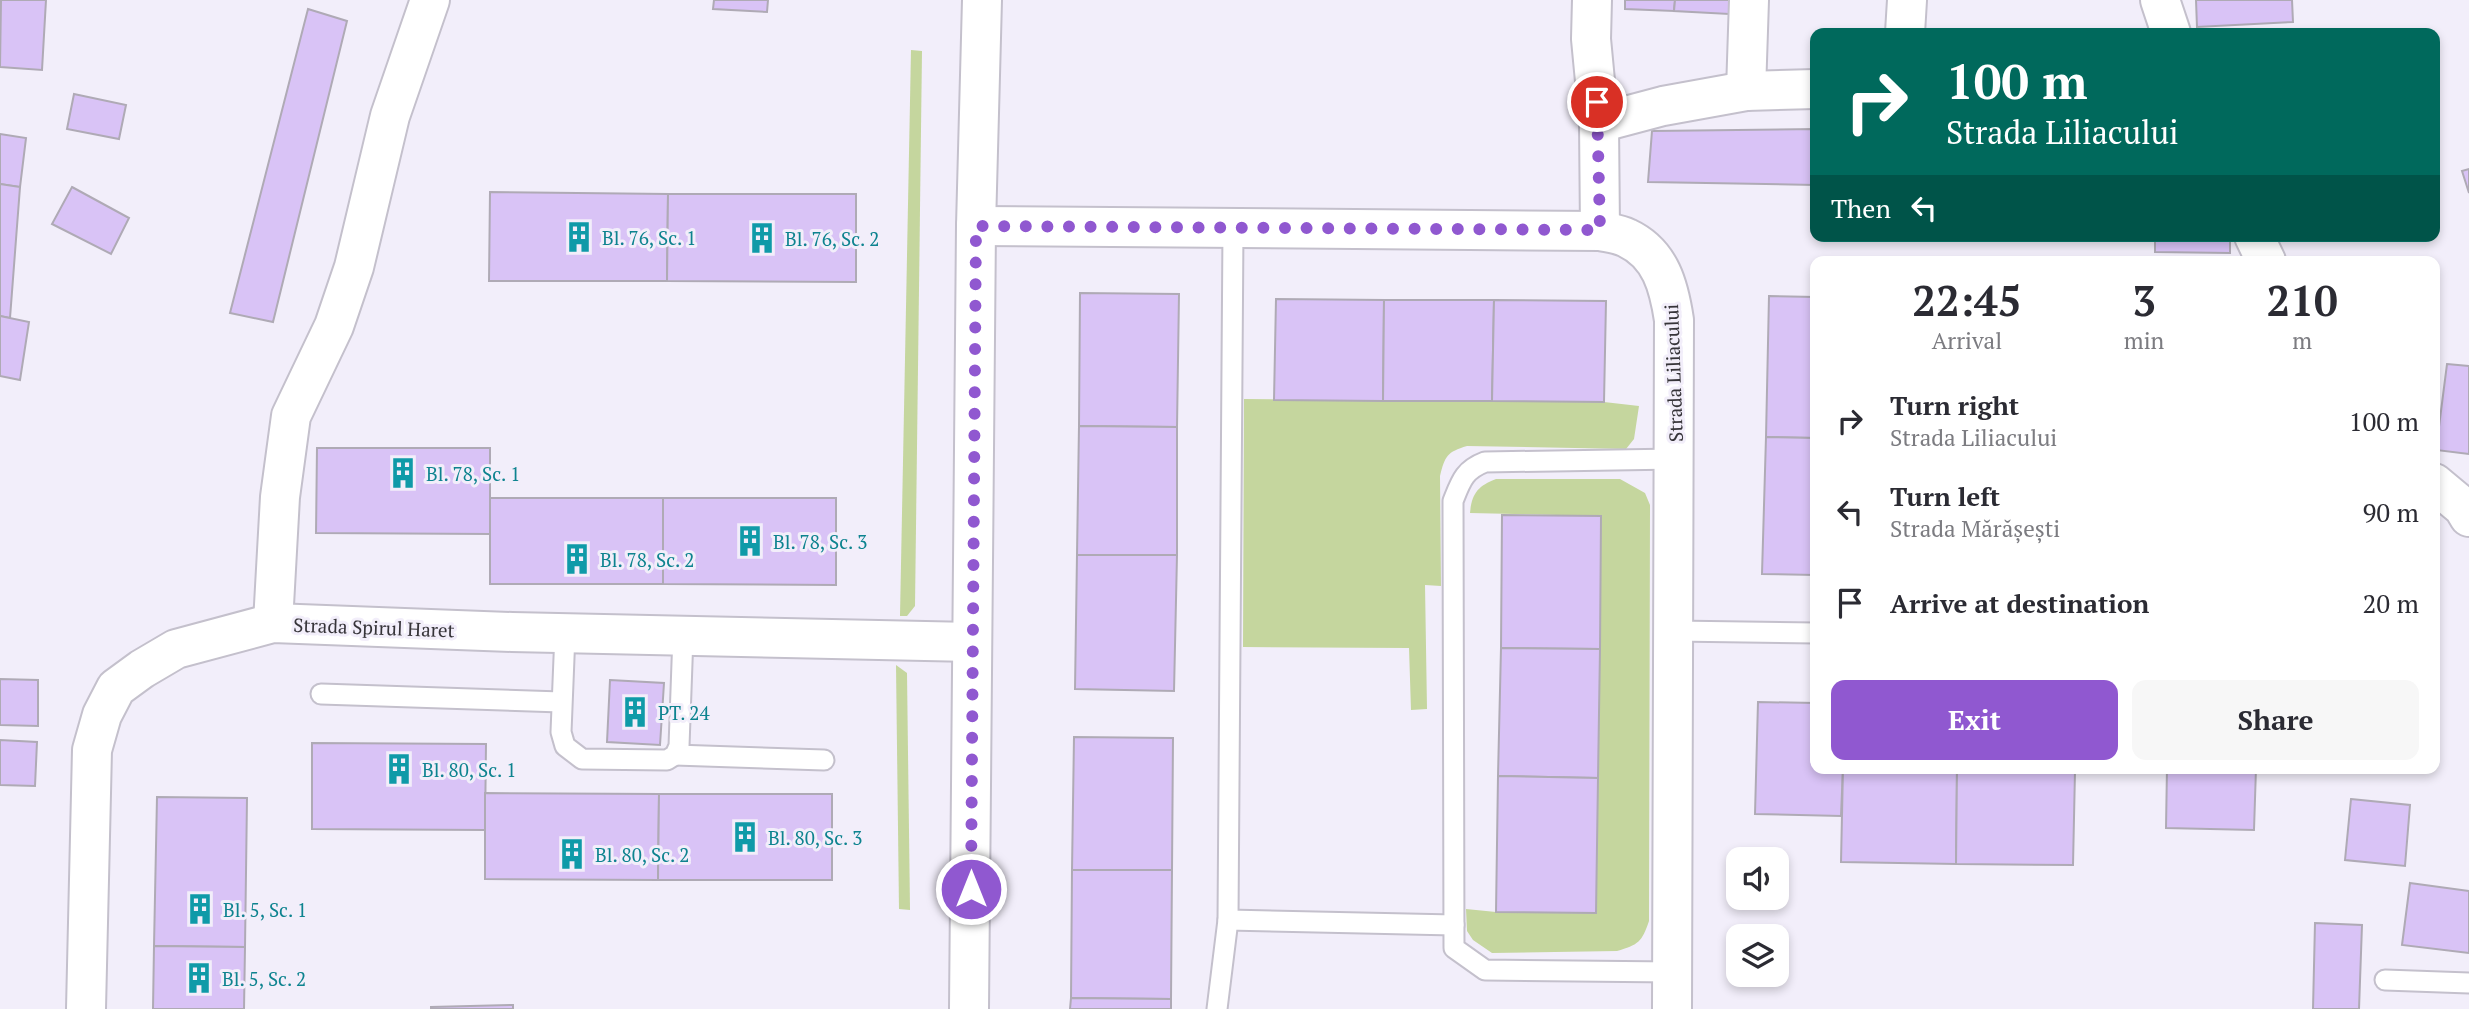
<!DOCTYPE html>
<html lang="en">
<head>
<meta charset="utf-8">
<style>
  :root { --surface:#fff; --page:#f7f7f7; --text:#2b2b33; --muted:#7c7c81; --accent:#9058d0 }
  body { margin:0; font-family:"PT Serif",serif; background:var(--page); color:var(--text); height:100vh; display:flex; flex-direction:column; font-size:26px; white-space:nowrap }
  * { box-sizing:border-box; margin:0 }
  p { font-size:23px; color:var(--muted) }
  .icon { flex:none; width:38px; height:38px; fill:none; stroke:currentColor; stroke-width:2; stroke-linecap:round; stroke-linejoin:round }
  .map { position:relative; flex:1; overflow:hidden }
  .drawer { position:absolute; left:1810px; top:256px; width:630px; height:518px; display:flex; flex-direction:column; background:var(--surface); border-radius:14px; box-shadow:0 4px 10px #0003 }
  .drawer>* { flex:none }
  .guide { position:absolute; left:1810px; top:28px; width:630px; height:214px; border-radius:14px; box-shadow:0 4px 10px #0003; background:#00695c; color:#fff; overflow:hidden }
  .controls { position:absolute; left:1726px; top:847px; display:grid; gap:14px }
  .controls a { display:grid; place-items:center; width:63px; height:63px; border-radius:14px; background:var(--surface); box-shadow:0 4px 10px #0003; font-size:35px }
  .pin { position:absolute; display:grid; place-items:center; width:60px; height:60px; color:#fff; margin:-30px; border:4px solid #fff; border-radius:50%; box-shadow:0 2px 7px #0007 }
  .me { position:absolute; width:77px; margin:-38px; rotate:0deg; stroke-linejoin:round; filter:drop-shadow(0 0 5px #0008) }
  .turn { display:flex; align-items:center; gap:24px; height:147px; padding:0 21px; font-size:32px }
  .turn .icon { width:91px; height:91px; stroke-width:2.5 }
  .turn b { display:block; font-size:49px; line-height:60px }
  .then { display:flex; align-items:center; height:66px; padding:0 21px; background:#0003; gap:14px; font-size:26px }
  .eta { display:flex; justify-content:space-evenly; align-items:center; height:119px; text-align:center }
  .eta b { font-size:42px; font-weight:700; line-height:49px }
  .primary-button { display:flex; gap:14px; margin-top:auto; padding:14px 21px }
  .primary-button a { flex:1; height:80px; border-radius:14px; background:var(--accent); color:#fff; font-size:28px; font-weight:700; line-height:80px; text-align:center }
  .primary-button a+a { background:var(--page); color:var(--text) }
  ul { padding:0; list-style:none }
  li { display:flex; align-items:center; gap:21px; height:91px; padding:0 21px }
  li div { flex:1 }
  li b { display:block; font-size:26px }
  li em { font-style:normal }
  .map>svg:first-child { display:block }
  .green { fill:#c5d69e }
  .building { fill:#d9c3f6; stroke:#afaab5; stroke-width:2 }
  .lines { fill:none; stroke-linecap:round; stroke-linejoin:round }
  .lane-casing { stroke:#c4c0cc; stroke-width:23 }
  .street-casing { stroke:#c4c0cc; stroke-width:42 }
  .primary-casing { stroke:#c4c0cc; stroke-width:42 }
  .lane { stroke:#fff; stroke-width:19 }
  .street { stroke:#fff; stroke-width:38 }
  .primary { stroke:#fff; stroke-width:38 }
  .route { stroke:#9058d0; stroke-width:12; stroke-dasharray:0 21.6 }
  .labels { text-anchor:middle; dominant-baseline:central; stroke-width:6; stroke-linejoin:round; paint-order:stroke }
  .culture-label { font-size:19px; fill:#0d838f; stroke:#f2eefa; text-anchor:start }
  .street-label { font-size:19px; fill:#363439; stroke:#f2eefa }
</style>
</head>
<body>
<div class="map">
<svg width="2469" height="1009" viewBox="0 0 2469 1009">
  <rect width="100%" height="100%" fill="#f2eefa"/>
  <g class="green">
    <polygon points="911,50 922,51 915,606 907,616 900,616"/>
    <path d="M1244,399L1604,402L1639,406L1634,439L1626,449L1467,446C1447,452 1445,456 1440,476L1441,586L1425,585L1427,709L1411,710L1409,648L1243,647Z"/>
    <path d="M1496,479H1620L1645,493L1650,505L1649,921C1642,942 1638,945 1617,951L1492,953L1473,940L1467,931L1466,909L1496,912L1596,913L1601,516L1470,513C1472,493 1478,486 1496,479Z"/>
    <polygon points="896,665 907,673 910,910 899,909"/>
  </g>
  <g class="building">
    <polygon points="1,0 46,0 42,70 0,67"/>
    <polygon points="714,0 768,0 767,12 713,9"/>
    <polygon points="1625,0 1675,0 1674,11 1625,9"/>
    <polygon points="1675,0 1729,0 1729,14 1674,11"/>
    <polygon points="2196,0 2292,0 2293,22 2197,27"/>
    <polygon points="308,9 347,21 273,322 230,313"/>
    <polygon points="74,94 126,105 119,139 67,129"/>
    <polygon points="1815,129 1815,185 1648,182 1652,131"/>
    <polygon points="0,134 26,138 20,187 0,184"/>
    <polygon points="2469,169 2469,193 2462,171"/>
    <polygon points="0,184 20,187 10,318 0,316"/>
    <polygon points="72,187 129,218 111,254 52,224"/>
    <polygon points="490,192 668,194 667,281 489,281"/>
    <polygon points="668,194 856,194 856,282 667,281"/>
    <polygon points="2155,236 2230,236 2230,253 2155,252"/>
    <polygon points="2283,236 2333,236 2333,241"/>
    <polygon points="1080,293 1179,294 1177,427 1079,426"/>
    <polygon points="1769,296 1815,297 1815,438 1766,437"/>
    <polygon points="1276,299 1384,300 1383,401 1274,400"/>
    <polygon points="1384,300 1494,300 1492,401 1383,401"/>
    <polygon points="1494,300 1606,301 1604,402 1492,401"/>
    <polygon points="0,316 29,322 20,380 0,376"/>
    <polygon points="2447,364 2469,366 2469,454 2436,450"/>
    <polygon points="1079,426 1177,427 1177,555 1077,555"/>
    <polygon points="1766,437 1815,438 1815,575 1762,574"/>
    <polygon points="317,448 490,448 490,534 316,533"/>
    <rect x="490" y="498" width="173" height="86"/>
    <polygon points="663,498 836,498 836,585 663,584"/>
    <polygon points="1502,515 1601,516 1600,649 1501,648"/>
    <polygon points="1077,555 1177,555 1174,691 1075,689"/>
    <polygon points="1501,648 1600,649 1598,778 1498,776"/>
    <polygon points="0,679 38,680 38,726 0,725"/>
    <polygon points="610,680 664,683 660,745 607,742"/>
    <polygon points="1758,702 1815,703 1815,768 1843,768 1841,816 1755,814"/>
    <polygon points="1074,737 1173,738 1172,870 1072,870"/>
    <polygon points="0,740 37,742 35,786 0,785"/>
    <polygon points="312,743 486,744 485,830 312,829"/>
    <polygon points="1843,768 1957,769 1956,864 1841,862"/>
    <polygon points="2167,768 2256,768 2254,830 2166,828"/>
    <polygon points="1957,769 2075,771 2073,865 1956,864"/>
    <polygon points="1498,776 1598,778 1596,913 1496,912"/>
    <polygon points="485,793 659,794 658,880 485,879"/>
    <polygon points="659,794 832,794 832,880 658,880"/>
    <polygon points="157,797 247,798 245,947 154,946"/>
    <polygon points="2351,799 2410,805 2405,866 2345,860"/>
    <polygon points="1072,870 1172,870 1171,999 1071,998"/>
    <polygon points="2410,883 2469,891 2469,953 2402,945"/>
    <polygon points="2315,923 2362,925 2359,1009 2313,1009"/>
    <polygon points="154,946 245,947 244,1009 153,1009"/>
    <polygon points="1071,998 1171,999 1171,1009 1070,1009"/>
    <polygon points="513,1005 513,1009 431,1009 431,1007"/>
  </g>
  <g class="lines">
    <defs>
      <g id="lane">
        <polyline points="1674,631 1815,633"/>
        <polyline points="565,633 561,732 565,746 582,759 667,760 675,755 679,746 683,635"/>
        <polyline points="321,694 561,702"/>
        <polyline points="675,755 824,760"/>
        <polyline points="1228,920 1454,925"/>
        <path d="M1673,972L1485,970L1454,948L1453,501C1461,481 1464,470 1485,462L1675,459"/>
        <polyline points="2385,980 2469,983"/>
        <polyline points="1217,1009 1228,920 1233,229"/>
      </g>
      <g id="street">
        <polyline points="1592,0 1591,39 1599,123 1600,231"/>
        <polyline points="2160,0 2171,33"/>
        <polyline points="1905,33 1907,0"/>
        <polyline points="1746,91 1749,0"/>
        <polyline points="1599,123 1663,106 1746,91 1815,89"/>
        <path d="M976,226L1600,231C1609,233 1619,234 1627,238C1661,254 1669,287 1674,320L1672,1009"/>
        <polyline points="2254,236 2266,261"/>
        <polyline points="2434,483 2463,507 2469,517"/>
        <polyline points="273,623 280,497 291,416 334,326 354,267 390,116 430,0"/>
        <polyline points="86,1009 92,750 102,715 116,688 142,669 176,649 273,623 512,632 972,642"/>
      </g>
      <polyline id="primary" points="969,1009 976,226 982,0"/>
    </defs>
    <use href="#lane" class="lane-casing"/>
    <use href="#street" class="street-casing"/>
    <use href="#primary" class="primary-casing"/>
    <use href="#lane" class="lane"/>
    <use href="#street" class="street"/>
    <use href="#primary" class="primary"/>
  </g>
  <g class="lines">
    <polyline class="route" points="971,889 976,226 1600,230 1597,102"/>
  </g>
  <defs>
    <symbol id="building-bare" viewBox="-9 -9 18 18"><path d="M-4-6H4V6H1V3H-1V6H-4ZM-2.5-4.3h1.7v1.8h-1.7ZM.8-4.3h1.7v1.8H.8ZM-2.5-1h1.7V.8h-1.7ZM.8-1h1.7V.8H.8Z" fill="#0f9aa8" stroke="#f2eefa" stroke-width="2.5" paint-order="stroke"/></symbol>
  </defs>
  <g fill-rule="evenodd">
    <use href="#building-bare" x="557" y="215" width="44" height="44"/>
    <use href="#building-bare" x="740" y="216" width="44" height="44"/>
    <use href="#building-bare" x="381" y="451" width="44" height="44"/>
    <use href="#building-bare" x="728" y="519" width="44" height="44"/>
    <use href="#building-bare" x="555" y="537" width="44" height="44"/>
    <use href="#building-bare" x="613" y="690" width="44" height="44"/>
    <use href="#building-bare" x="377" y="747" width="44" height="44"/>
    <use href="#building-bare" x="723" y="815" width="44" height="44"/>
    <use href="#building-bare" x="550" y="832" width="44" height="44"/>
    <use href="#building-bare" x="178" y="887" width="44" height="44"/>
    <use href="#building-bare" x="177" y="956" width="44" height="44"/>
  </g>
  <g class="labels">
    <g class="culture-label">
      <text x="602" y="237">Bl. 76, Sc. 1</text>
      <text x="785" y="238">Bl. 76, Sc. 2</text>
      <text x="426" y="473">Bl. 78, Sc. 1</text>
      <text x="773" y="541">Bl. 78, Sc. 3</text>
      <text x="600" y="559">Bl. 78, Sc. 2</text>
      <text x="658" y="712">PT. 24</text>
      <text x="422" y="769">Bl. 80, Sc. 1</text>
      <text x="768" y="837">Bl. 80, Sc. 3</text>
      <text x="595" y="854">Bl. 80, Sc. 2</text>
      <text x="223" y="909">Bl. 5, Sc. 1</text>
      <text x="222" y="978">Bl. 5, Sc. 2</text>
    </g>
    <g class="street-label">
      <text transform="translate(1673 373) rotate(-92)">Strada Liliacului</text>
      <text transform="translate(374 627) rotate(2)">Strada Spirul Haret</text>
    </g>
  </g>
</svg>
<div class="controls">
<a><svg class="icon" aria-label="sound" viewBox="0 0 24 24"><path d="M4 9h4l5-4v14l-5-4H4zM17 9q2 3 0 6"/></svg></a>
<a><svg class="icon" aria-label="layers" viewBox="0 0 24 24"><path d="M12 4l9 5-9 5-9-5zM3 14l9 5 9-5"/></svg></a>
</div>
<div class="pin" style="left:1597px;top:102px;background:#d93025"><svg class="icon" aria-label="arrive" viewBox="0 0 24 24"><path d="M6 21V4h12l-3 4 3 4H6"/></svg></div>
<svg class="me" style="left:971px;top:889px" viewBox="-20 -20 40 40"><circle r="17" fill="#9058d0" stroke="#fff" stroke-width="3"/><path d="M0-11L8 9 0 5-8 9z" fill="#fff"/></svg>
<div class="guide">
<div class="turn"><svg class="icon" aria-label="right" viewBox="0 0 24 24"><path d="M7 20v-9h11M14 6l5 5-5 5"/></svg><div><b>100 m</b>Strada Liliacului</div></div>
<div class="then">Then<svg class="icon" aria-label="left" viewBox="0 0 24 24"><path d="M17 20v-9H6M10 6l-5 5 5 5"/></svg></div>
</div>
<section class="drawer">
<div class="eta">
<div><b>22:45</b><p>Arrival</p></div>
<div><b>3</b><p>min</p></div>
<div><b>210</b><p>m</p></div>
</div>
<ul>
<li><svg class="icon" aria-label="right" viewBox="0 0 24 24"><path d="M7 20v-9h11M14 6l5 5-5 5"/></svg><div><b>Turn right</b><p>Strada Liliacului</p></div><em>100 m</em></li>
<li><svg class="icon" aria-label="left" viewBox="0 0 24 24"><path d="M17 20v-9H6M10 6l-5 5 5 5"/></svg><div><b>Turn left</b><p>Strada Mărășești</p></div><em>90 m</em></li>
<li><svg class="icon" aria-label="arrive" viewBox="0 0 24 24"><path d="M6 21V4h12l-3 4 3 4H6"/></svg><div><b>Arrive at destination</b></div><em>20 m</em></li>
</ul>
<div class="primary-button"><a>Exit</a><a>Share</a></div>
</section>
</div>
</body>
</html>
